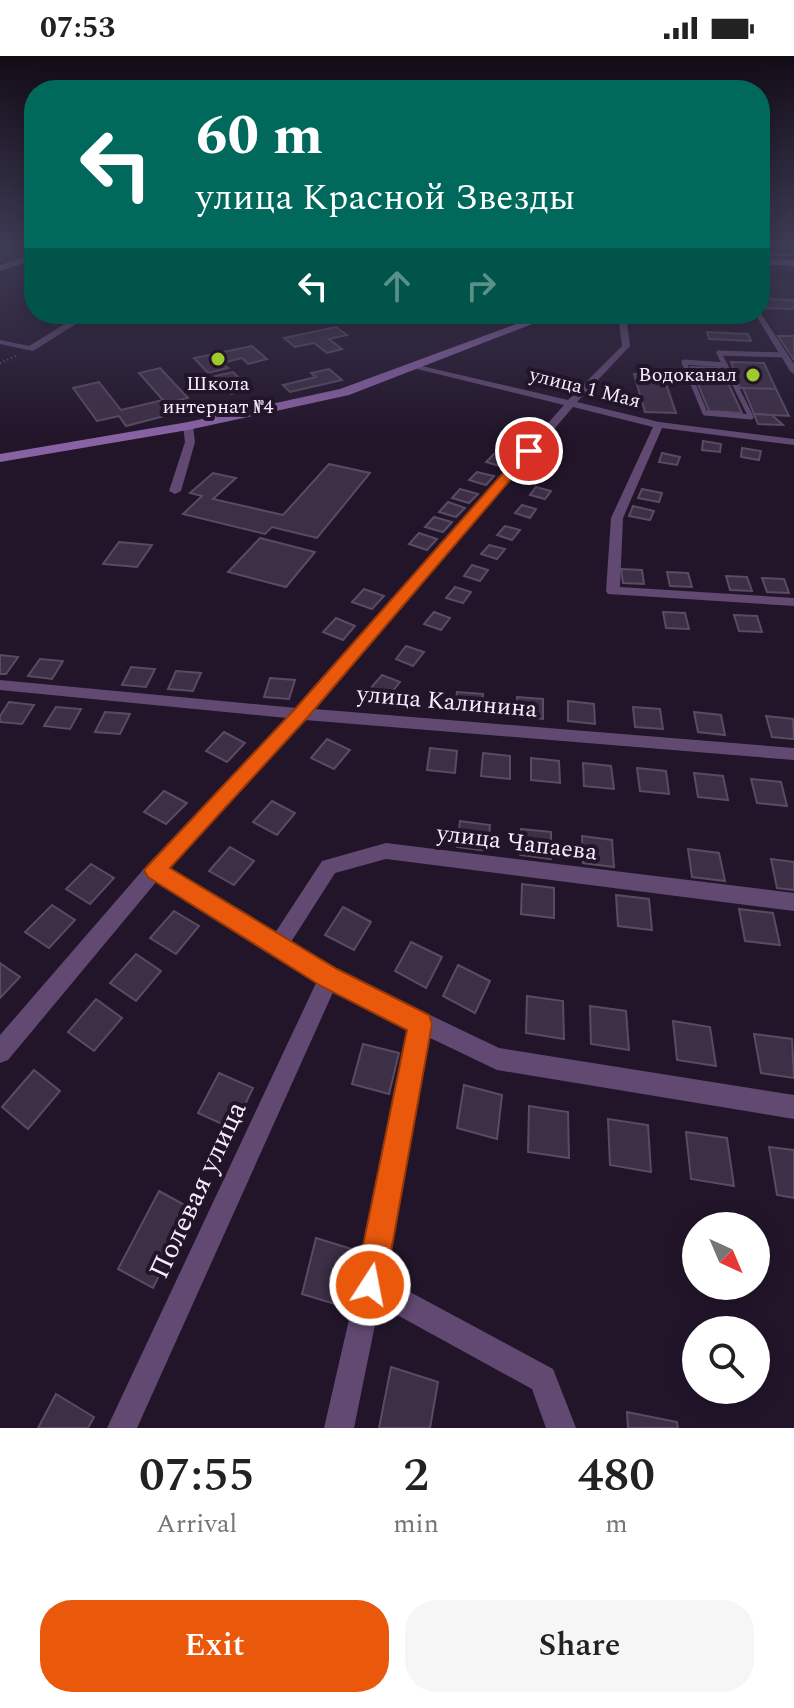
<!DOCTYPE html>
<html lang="en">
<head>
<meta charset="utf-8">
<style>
  :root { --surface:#fff; --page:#f6f6f6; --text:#222; --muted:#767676; --accent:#ea580c }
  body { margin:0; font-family:Spectral,serif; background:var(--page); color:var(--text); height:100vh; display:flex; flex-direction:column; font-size:30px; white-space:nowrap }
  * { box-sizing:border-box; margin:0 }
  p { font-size:26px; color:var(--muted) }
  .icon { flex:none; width:44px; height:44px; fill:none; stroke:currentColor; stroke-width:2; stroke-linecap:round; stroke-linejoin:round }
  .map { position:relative; height:1372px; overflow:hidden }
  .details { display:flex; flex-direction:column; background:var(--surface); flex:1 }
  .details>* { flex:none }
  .hud { position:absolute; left:24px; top:24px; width:746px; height:244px; border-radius:32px; box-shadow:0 4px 20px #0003; background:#00695c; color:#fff; overflow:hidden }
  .needle { width:52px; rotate:136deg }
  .fabs { position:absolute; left:682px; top:1156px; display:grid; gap:16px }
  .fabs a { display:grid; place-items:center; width:88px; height:88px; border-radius:50%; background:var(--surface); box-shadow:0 4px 20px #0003; font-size:40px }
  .pin { position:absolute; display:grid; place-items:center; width:68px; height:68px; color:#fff; margin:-34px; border:4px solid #fff; border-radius:50%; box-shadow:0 2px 8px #0007 }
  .me { position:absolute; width:88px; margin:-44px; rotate:11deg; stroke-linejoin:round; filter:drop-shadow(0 0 6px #0008) }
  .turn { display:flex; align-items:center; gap:28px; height:168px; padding:0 40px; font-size:36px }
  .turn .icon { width:104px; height:104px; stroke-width:2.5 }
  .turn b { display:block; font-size:56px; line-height:68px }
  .lanes { display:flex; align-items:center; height:76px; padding:0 40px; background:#0003; justify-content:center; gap:40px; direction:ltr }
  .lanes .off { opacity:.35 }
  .eta { display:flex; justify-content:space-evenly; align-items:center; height:136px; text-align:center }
  .eta b { font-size:48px; font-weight:600; line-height:56px }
  .button { display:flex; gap:16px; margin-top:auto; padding:16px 40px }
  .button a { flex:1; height:92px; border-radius:32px; background:var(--accent); color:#fff; font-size:32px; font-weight:600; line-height:92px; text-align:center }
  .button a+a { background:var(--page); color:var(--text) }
  .status { display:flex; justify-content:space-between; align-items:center; height:56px; padding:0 40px; background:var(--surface); direction:ltr }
  .status svg { height:22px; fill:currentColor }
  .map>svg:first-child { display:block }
  .built { fill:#2c1c37 }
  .building { fill:#3d2f46; stroke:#594b64; stroke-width:2 }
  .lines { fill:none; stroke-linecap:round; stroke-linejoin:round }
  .path { stroke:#726779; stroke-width:2; stroke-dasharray:1 3; stroke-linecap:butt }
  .lane { stroke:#614972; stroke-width:5 }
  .street { fill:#614972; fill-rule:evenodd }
  .secondary { fill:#8962a4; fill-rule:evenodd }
  .tram { stroke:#928799; stroke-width:2 }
  .route { fill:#ea580c; stroke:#983908; stroke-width:2 }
  .poi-dot { fill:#9fca2d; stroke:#22152a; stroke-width:3 }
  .labels { text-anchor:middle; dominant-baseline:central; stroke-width:8; stroke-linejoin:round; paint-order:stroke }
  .far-poi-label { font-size:20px; fill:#f6edfc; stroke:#22152a; text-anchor:end }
  .far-street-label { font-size:20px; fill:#f6edfc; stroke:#22152a }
  .street-label { font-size:24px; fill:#f6edfc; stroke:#22152a }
  .near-street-label { font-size:28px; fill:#f6edfc; stroke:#22152a }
</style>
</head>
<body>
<div class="status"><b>07:53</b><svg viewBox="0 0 49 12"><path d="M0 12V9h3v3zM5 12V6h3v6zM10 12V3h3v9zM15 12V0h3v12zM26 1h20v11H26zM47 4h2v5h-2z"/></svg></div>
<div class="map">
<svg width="794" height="1372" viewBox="0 0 794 1372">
  <rect width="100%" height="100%" fill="#22152a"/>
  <polygon class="built" points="760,223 794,225 794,306 760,248"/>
  <g class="building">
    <polygon points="760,243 794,244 794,253 764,252"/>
    <polygon points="336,271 347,279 329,283 342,293 327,297 314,287 295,291 284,282"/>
    <polygon points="707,276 748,278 751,285 709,283"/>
    <polygon points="778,280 794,280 794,304"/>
    <polygon points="252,290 267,303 248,308 242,302 222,307 228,312 208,317 194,302"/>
    <polygon points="731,306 764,307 776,333 740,332"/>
    <polygon points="691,311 721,312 742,357 709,355"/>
    <polygon points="160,312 188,342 167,347 176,357 126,370 119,360 97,365 73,332 99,326 121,354 163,344 139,317"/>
    <polygon points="329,313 342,324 290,336 283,329 316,321 311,317"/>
    <polygon points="233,316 250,333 231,338 215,320"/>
    <polygon points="634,318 663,319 676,357 645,356"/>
    <polygon points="743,332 776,333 789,360 754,358"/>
    <polygon points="754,358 772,359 783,369 758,368"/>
    <polygon points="523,367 539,371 532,379 517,375"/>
    <polygon points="508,384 524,388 517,396 500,392"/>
    <polygon points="703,385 721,388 720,396 702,394"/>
    <polygon points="742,392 761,395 759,404 741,401"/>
    <polygon points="662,397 680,401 677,409 659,406"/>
    <polygon points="494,398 510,403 503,411 486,406"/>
    <polygon points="329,408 370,417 317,482 272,471 265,478 183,458 202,440 190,437 213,417 236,422 213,443 283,459"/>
    <polygon points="477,416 494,420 486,429 469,424"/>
    <polygon points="536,431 551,435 545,443 530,439"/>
    <polygon points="460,433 478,438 469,447 452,442"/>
    <polygon points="642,433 662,437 659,446 638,442"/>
    <polygon points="448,446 465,452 456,461 439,456"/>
    <polygon points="522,449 536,453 530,462 515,457"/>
    <polygon points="633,450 654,455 650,464 629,460"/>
    <polygon points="434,461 452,466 443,476 425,471"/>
    <polygon points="505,470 520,474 512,484 497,479"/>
    <polygon points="419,477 437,483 427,494 409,488"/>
    <polygon points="260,482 315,496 286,531 228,516"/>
    <polygon points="119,486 152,489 137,511 103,508"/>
    <polygon points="489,489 505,493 497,503 481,498"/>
    <polygon points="472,509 488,514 480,525 464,520"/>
    <polygon points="621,513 642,514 644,528 623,527"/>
    <polygon points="667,516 688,517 692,531 670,530"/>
    <polygon points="726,520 747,521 752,535 730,534"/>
    <polygon points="762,522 784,523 789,537 767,536"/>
    <polygon points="455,531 471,536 463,547 446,542"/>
    <polygon points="364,533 384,540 372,553 352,546"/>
    <polygon points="434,556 450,562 441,574 424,568"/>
    <polygon points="663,556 685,557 689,573 666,572"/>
    <polygon points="734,559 757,560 762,576 739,575"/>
    <polygon points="336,562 355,570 343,584 323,576"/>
    <polygon points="406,590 424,596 413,610 396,603"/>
    <polygon points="0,599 18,601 6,618 0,618"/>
    <polygon points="40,603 63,605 52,623 28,620"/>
    <polygon points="131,611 155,613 146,631 122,629"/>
    <polygon points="176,615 201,617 193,635 168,633"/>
    <polygon points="382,619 400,626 388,641 370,633"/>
    <polygon points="270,622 295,624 289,643 264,641"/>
    <polygon points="457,636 483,638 482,657 455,655"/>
    <polygon points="517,641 543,643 543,663 517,660"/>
    <polygon points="568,645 594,648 595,668 568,665"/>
    <polygon points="9,646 34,649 22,668 0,666 0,660"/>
    <polygon points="56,651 81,653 70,673 44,670"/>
    <polygon points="633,651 660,653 663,673 635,671"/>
    <polygon points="105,656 130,658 120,678 95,676"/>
    <polygon points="694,656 721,659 725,679 698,676"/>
    <polygon points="766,660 793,663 794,683 772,681"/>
    <polygon points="224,676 245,687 227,706 206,695"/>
    <polygon points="327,683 350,694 334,713 311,702"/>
    <polygon points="430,692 457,695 455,717 427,714"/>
    <polygon points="483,697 510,700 510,723 481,720"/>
    <polygon points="531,702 559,705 560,727 531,724"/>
    <polygon points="583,707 611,710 614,733 584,730"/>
    <polygon points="637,712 666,715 669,738 640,735"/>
    <polygon points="694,717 723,720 728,744 698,741"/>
    <polygon points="751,723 781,726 787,750 757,747"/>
    <polygon points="164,735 187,747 166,768 144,756"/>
    <polygon points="272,745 295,757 277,779 253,766"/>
    <polygon points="460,765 490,769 488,795 457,791"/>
    <polygon points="521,773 551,776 551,803 520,799"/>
    <polygon points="582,780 612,784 614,811 583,807"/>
    <polygon points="230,791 254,805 234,829 209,815"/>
    <polygon points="688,793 719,797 725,825 692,821"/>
    <polygon points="771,803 794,806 794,834 777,832"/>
    <polygon points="91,808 114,822 90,848 66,833"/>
    <polygon points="522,828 554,832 554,862 521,858"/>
    <polygon points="616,839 649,843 652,874 618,870"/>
    <polygon points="52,849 75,864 49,892 25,876"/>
    <polygon points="343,851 371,866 354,894 325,879"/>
    <polygon points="739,853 773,857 780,889 745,885"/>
    <polygon points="174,855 199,870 176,898 150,882"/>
    <polygon points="411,886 442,901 426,932 395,915"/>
    <polygon points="136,898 161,915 136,945 110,927"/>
    <polygon points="0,907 20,921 0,942"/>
    <polygon points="458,909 490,925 475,957 443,940"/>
    <polygon points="527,940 563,945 564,983 526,977"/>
    <polygon points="96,943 122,962 94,995 68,976"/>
    <polygon points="590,950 626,955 629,994 591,988"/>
    <polygon points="673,965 710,971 716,1010 677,1004"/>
    <polygon points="754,978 792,983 794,1022 761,1017"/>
    <polygon points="363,988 399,997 389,1038 352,1028"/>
    <polygon points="34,1014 60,1035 28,1073 2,1051"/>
    <polygon points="219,1017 253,1032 233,1073 198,1057"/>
    <polygon points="464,1029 502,1039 497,1083 457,1072"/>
    <polygon points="529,1050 568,1056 569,1102 528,1096"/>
    <polygon points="608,1063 648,1069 651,1116 610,1109"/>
    <polygon points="686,1076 727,1082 734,1130 691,1123"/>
    <polygon points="769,1091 794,1094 794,1142 777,1139"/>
    <polygon points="159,1135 192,1153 153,1232 118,1213"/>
    <polygon points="316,1182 358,1195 345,1251 302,1238"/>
    <polygon points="391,1311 438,1326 430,1372 379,1372"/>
    <polygon points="56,1338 94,1361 88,1372 38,1372"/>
    <polygon points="627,1356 677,1366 678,1372 628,1372"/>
  </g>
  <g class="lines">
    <polyline class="path" points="0,307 16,300"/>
    <g class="lane">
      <polyline points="719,297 725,309"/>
      <polyline points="719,297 784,299"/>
      <polygon points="684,306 725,309 751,361 705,357"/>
    </g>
    <g class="street">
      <polygon points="760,256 794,308 794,318 790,315 755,258"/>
      <polygon points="102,258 118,258 76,268 33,295 0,288 0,284 29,290 71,264"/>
      <polygon points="618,258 626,258 630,290 577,346 659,366 794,383 794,389 662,372 623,462 620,531 794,542 794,550 608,538 606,535 611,462 653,371 573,351 314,653 794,692 794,704 305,664 168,812 275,877 322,805 386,787 794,837 794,855 386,803 335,817 291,886 336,914 499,992 794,1039 794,1063 497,1014 428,981 384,1222 553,1313 576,1372 546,1372 532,1333 379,1249 354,1372 324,1372 357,1229 409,971 334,934 137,1372 107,1372 317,925 157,825 8,1004 0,1007 0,979 148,808 287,662 0,634 0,624 297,652 564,349 413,312 413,308 568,344 622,290"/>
      <polygon points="188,367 193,370 195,386 181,435 175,438 169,435 185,386 183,370"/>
    </g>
    <g class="secondary">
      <polygon points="34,198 34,204 0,215 0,209"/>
      <polygon points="760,202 794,204 794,210 760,208"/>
      <polygon points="543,258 558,258 349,339 188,374 0,406 0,398 188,366 340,333"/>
    </g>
    <polyline class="tram" points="760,198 794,199"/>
  </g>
  <linearGradient id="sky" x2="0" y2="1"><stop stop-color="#130c17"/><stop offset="0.5" stop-color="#3e3b55"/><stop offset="1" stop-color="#3e3b55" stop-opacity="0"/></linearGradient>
  <rect width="794" height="381" fill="url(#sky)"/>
  <polygon class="route" points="525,392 535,395 307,662 170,812 337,913 429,959 432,968 385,1229 381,1239 370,1244 360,1239 355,1229 407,974 321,930 148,821 144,814 295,653"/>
  <g class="poi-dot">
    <circle cx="218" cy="303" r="8"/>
    <circle cx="753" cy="319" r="8"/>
  </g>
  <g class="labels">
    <g class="far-poi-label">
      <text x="737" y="319">Водоканал</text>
      <text x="218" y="328" text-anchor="middle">Школа<tspan x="218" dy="23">интернат №4</tspan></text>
    </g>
    <g class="far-street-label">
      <text transform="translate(585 332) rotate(14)">улица 1 Мая</text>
    </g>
    <g class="street-label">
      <text transform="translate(447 646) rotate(5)">улица Калинина</text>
      <text transform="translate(517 787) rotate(7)">улица Чапаева</text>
    </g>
    <g class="near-street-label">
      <text transform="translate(198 1134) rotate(-65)">Полевая улица</text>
    </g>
  </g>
</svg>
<div class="fabs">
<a><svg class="needle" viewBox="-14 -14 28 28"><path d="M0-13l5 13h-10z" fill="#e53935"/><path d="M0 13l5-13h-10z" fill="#767676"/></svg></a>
<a><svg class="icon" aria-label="search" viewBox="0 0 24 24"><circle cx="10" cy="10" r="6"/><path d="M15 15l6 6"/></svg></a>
</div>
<div class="pin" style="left:529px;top:395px;background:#d93025"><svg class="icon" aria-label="arrive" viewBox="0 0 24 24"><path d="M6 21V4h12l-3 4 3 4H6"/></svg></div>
<svg class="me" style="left:370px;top:1229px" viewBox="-20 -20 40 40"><circle r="17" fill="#ea580c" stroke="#fff" stroke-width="3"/><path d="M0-11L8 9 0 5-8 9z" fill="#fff"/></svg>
<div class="hud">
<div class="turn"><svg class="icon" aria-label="left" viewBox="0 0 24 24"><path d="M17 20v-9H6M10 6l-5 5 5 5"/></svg><div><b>60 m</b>улица Красной Звезды</div></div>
<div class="lanes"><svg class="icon" aria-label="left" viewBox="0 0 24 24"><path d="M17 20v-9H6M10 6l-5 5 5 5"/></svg><svg class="icon off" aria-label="ahead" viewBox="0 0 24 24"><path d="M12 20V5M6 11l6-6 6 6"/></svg><svg class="icon off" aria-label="right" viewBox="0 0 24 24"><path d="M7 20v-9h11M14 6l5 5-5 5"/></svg></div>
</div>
</div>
<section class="details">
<div class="eta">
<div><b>07:55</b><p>Arrival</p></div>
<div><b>2</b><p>min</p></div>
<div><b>480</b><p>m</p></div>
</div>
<div class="button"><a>Exit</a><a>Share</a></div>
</section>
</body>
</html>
